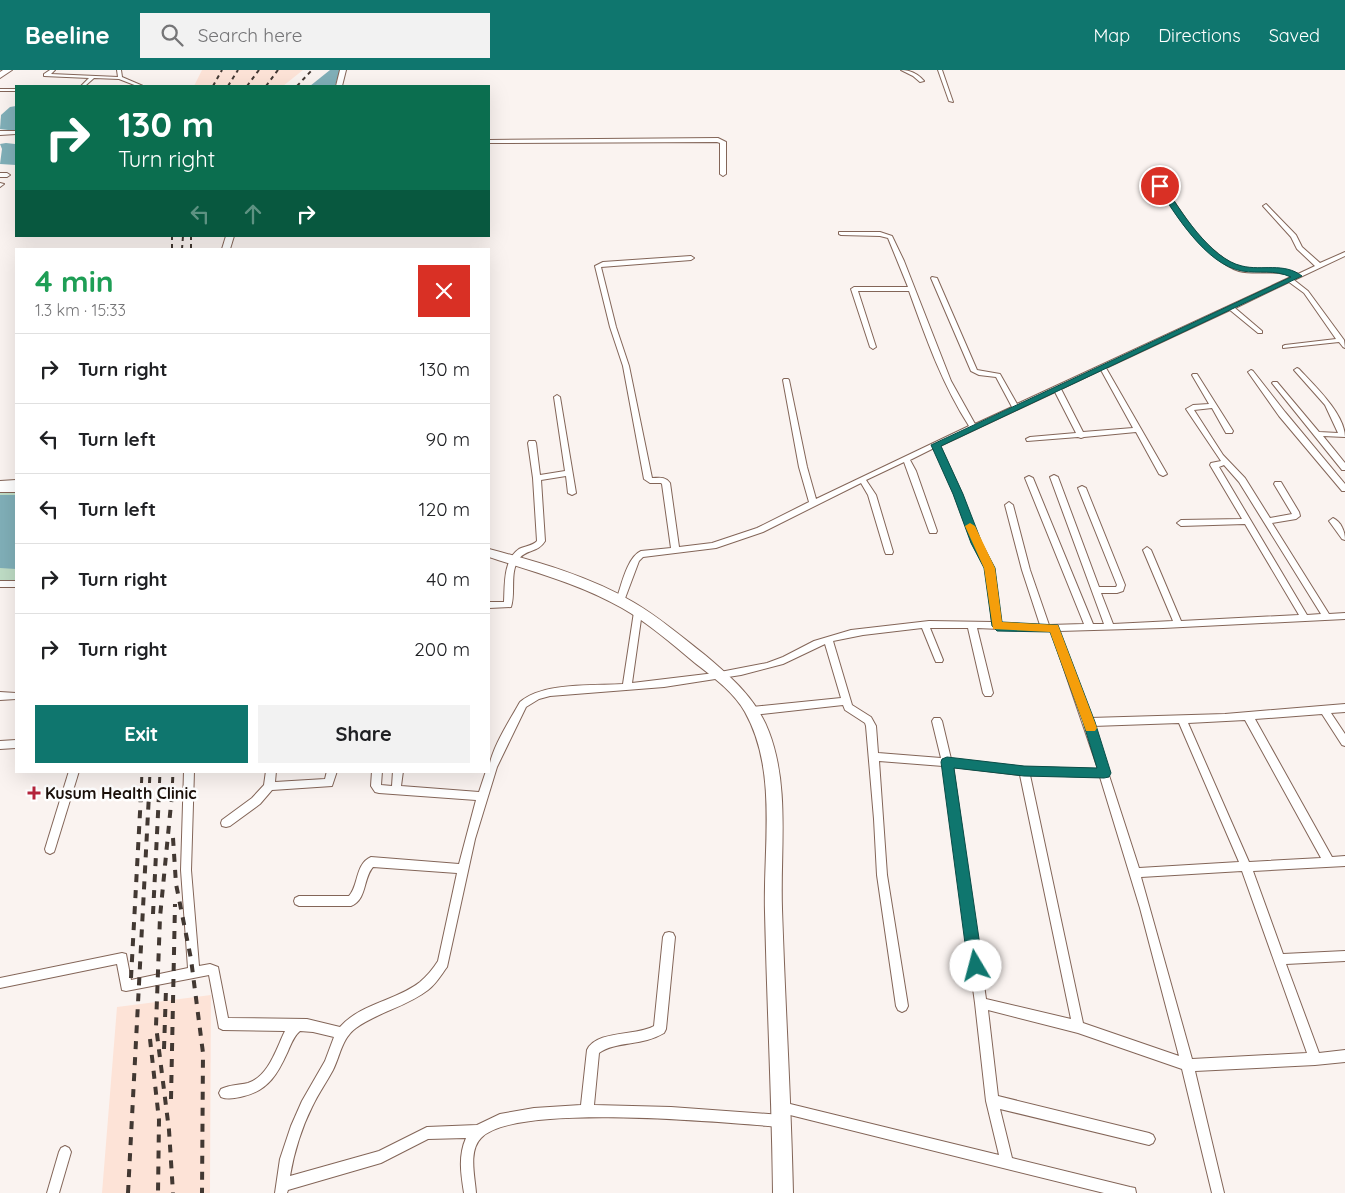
<!DOCTYPE html>
<html lang="en">
<head>
<meta charset="utf-8">
<style>
  :root { --surface:#fff; --page:#f2f2f2; --text:#202124; --muted:#757577; --line:#e0e0e0; --accent:#0f766e }
  body { margin:0; font-family:Quicksand,sans-serif; background:var(--page); color:var(--text); height:100vh; display:flex; flex-direction:column; font-size:19px; white-space:nowrap }
  * { box-sizing:border-box; margin:0 }
  p { font-size:16px; color:var(--muted) }
  .icon { flex:none; width:28px; height:28px; fill:none; stroke:currentColor; stroke-width:2; stroke-linecap:round; stroke-linejoin:round }
  .map { position:relative; flex:1; overflow:hidden }
  .drawer { position:absolute; left:15px; top:178px; width:475px; height:525px; display:flex; flex-direction:column; background:var(--surface); border-radius:0px; box-shadow:0 5px 20px #0002 }
  .drawer>* { flex:none }
  .hud { position:absolute; left:15px; top:15px; width:475px; height:152px; border-radius:0px; box-shadow:0 5px 20px #0002; background:#0b6e4f; color:#fff; overflow:hidden }
  .pin { position:absolute; display:grid; place-items:center; width:42px; height:42px; color:#fff; margin:-21px; border:2px solid #fff; border-radius:50%; box-shadow:0 1px 5px #0007 }
  .me { position:absolute; width:55px; margin:-28px; rotate:352deg; stroke-linejoin:round; filter:drop-shadow(0 0 4px #0008) }
  .turn { display:flex; align-items:center; gap:18px; height:105px; padding:0 20px; font-size:22px }
  .turn .icon { width:65px; height:65px; stroke-width:2.5 }
  .turn b { display:block; font-size:35px; line-height:42px }
  .lanes { display:flex; align-items:center; height:48px; padding:0 20px; background:#0003; justify-content:center; gap:25px; direction:ltr }
  .lanes .off { opacity:.35 }
  .round { display:grid; place-items:center; flex:none; width:52px; height:52px; border-radius:0px; background:var(--page) }
  .head { display:flex; align-items:center; justify-content:space-between; height:85px; padding:0 20px }
  h1 { font-size:30px; font-weight:700; line-height:38px; color:#1e9e55 }
  .button { display:flex; gap:10px; margin-top:auto; padding:10px 20px }
  .button a { flex:1; height:58px; border-radius:0px; background:var(--accent); color:#fff; font-size:20px; font-weight:700; line-height:58px; text-align:center }
  .button a+a { background:var(--page); color:var(--text) }
  ul { padding:0; list-style:none }
  li { display:flex; align-items:center; gap:15px; height:70px; padding:0 20px; border-top:1px solid var(--line) }
  li div { flex:1 }
  li b { display:block; font-size:19px }
  li em { font-style:normal }
  header { display:flex; align-items:center; gap:30px; box-sizing:border-box; height:70px; padding:0 25px; background:var(--accent); color:#fff }
  header strong { font-size:24px }
  nav { display:flex; gap:28px; margin-inline-start:auto; font-size:18px }
  .search { width:350px; height:45px; background:var(--page); display:flex; align-items:center; gap:12px; box-sizing:border-box; padding:0 18px; border-radius:0px; color:var(--muted); font-size:19px }
  .map>svg:first-child { display:block }
  .built { fill:#fde3d7 }
  .green { fill:#bedcc5 }
  .water { fill:#80afb8 }
  .lines { fill:none; stroke-linecap:round; stroke-linejoin:round }
  .minor-casing { stroke:#836558; stroke-width:2 }
  .tertiary-casing { stroke:#836558; stroke-width:2 }
  .primary-casing { stroke:#836558; stroke-width:2 }
  .trunk-casing { stroke:#836558; stroke-width:2 }
  .minor { fill:#fff; fill-rule:evenodd }
  .tertiary { fill:#fff; fill-rule:evenodd }
  .primary { fill:#fff; fill-rule:evenodd }
  .trunk { fill:#fff; fill-rule:evenodd }
  .rail-far2 { stroke:#423832; stroke-width:2; stroke-dasharray:4 4; stroke-linecap:butt }
  .rail-far1 { stroke:#423832; stroke-width:3; stroke-dasharray:6 6; stroke-linecap:butt }
  .rail { stroke:#423832; stroke-width:4; stroke-dasharray:8 8; stroke-linecap:butt }
  .route { fill:#0f766e; stroke:#0a4d48 }
  .slow { fill:#f59e0b }
  .poi-dot { fill:#b6243c; stroke:#fff; stroke-width:2 }
  .labels { text-anchor:middle; dominant-baseline:central; stroke-width:5; stroke-linejoin:round; paint-order:stroke }
  .poi-label { font-size:16px; font-weight:bold; fill:#1b100a; stroke:#fff; text-anchor:start }
</style>
</head>
<body>
<header>
<strong>Beeline</strong>
<div class="search"><svg class="icon" aria-label="search" viewBox="0 0 24 24"><circle cx="10" cy="10" r="6"/><path d="M15 15l6 6"/></svg>Search here</div>
<nav><a>Map</a><a>Directions</a><a>Saved</a></nav>
</header>
<div class="map">
<svg width="1345" height="1123" viewBox="0 0 1345 1123">
  <rect width="100%" height="100%" fill="#faf3f0"/>
  <g class="built">
    <polygon points="202,0 303,0 283,16 194,16"/>
    <polygon points="211,925 210,1123 102,1123 117,937"/>
  </g>
  <rect class="green" x="0" y="422" width="16" height="92"/>
  <g class="water">
    <polygon points="330,0 340,0 335,16 310,16"/>
    <polygon points="16,36 16,61 0,59 1,45 10,37"/>
    <polygon points="6,73 15,74 16,76 16,95 0,94 2,79 0,74"/>
    <polygon points="0,425 16,425 16,499 0,498"/>
  </g>
  <g class="lines">
    <defs>
      <g id="minor">
        <polygon points="50,0 55,0 51,4 118,7 117,0 121,0 122,7 143,16 137,16 119,9 94,8 85,16 81,16 89,8 44,6 44,4"/>
        <path d="M901,0C911,0 918,4 924,11L920,12L913,6Z"/>
        <polygon points="938,0 942,0 953,32 949,31"/>
        <rect x="0" y="19" width="16" height="2"/>
        <polygon points="0,61 16,61 16,64 0,65"/>
        <polygon points="718,68 726,72 726,104 723,106 720,104 720,73 717,72 489,73 489,70"/>
        <polygon points="0,103 7,103 10,105 7,107 0,107"/>
        <polygon points="0,113 4,114 0,117"/>
        <path d="M1159,115H1163C1181,141 1192,163 1218,184C1224,189 1232,195 1241,197C1261,202 1276,195 1298,204L1315,196L1297,179L1291,167L1263,136L1266,134L1296,165L1302,177L1320,193L1345,182V186L1294,210L1308,221L1344,270L1345,278L1343,277L1339,272L1283,278V276L1285,275L1336,269L1304,223L1289,212L1235,238L1262,261V263H1258L1230,240L1106,298L1167,404L1163,406L1159,404L1136,362L1084,367L1081,368L1078,367L1027,371L1026,369L1030,367L1076,363L1055,322L940,376L962,424L980,473L994,498L1001,553L1040,555L1022,500L1005,435L1009,432L1013,435L1030,500L1049,555L1084,554L1025,408L1029,406L1033,408L1093,554H1104L1050,407L1054,405L1058,407L1099,517H1116L1117,515L1078,418L1082,416L1086,418L1125,515L1123,521L1117,523H1101L1113,554L1173,551L1143,480L1147,477L1151,480L1181,551L1299,545L1245,454L1181,456L1177,453L1181,450L1242,449L1210,395L1211,393L1221,391L1186,339L1193,335L1209,334L1192,305L1193,304H1197L1233,361L1232,363H1226L1212,338L1194,340L1223,385L1245,408L1270,448L1292,444L1274,414L1275,412H1281L1299,442L1300,446L1296,449L1272,453L1329,544L1345,543V549L1163,558L1059,561L1090,648L1225,644L1345,634V642L1331,643L1345,664V676L1342,675L1322,644L1255,649L1332,787L1345,786V796L1253,801L1283,884L1345,881V891L1286,894L1319,983L1345,980V992L1315,995L1195,1001L1224,1123H1212L1182,999L1078,963L988,940L998,1026L1149,1063L1153,1065L1155,1069L1153,1073L1149,1075L1000,1039L1012,1088L1130,1117L1135,1118L1136,1123H1104L778,1042L776,1038L778,1034L782,1032L999,1085L986,1031L975,933L943,696L879,691L887,805L908,936L906,940L902,942L898,940L896,936L877,805L874,749L866,656L865,653L845,640L843,635L752,645L749,644L747,641L749,638L752,637L841,628L825,574L783,594L741,605L664,617L550,626L539,629L526,637L497,697L475,769L447,897C441,905 436,914 428,920C406,937 378,942 356,958C342,968 340,986 333,1000C326,1013 318,1024 312,1037C301,1059 294,1083 290,1106L379,1081L427,1057L477,1055L500,1044L534,1038L581,1035L587,980C596,960 637,966 654,956L663,867L665,863L669,862L673,863L675,867L666,959L664,963C643,976 615,971 599,983L594,1035L671,1037L782,1045L786,1047L788,1051L786,1055L782,1057C729,1053 514,1032 481,1068C468,1081 475,1107 476,1123H464C461,1104 458,1086 466,1068L428,1069L381,1093L288,1120L287,1123H275L280,1089L291,1056L302,1031L325,991L334,967L313,962L300,961C294,966 291,974 288,981C278,1003 269,1020 244,1026C236,1028 228,1030 221,1027L219,1023L221,1019C229,1015 239,1015 248,1013C269,1006 276,979 285,961L223,960L219,958L209,905L126,921L122,920L117,894L0,918V908L122,883L126,884L131,910L188,898L181,800L184,701H194L191,800L199,896L210,894L218,897L228,948L307,949L340,957C361,933 396,931 420,912C427,906 433,899 438,891L457,803L373,797C363,808 367,830 351,836H299L295,834L294,831L295,828L299,826H349C359,815 355,794 371,787L459,794L476,730L379,723L375,722L371,716L372,701H382L381,715L392,716L393,701H403L401,716L479,722L486,701H489C489,682 510,650 520,632C543,612 593,616 623,614L634,542L638,539L642,542L632,613L715,603L767,593L783,587L814,571L851,560L929,551L992,552L986,498L972,473L954,424L934,378L910,390L916,401L937,461L936,463H930L929,461L904,392L866,410L876,425L893,482L892,484H886L885,482L868,425L861,413L763,462L716,478L643,487L639,491L624,531L620,534L617,533L616,531C621,517 627,487 641,481L671,478L662,414L661,413H650L644,409L623,296L610,257L595,196L603,192L691,186L694,188L691,190L601,197L616,257L629,296L652,408C659,408 665,406 670,413L679,477L712,473L757,458L809,432L799,397L783,310L784,309H788L789,310L807,397L816,429L969,356C942,314 926,268 909,221H858L876,277L873,279L870,277L851,219L854,217H908L888,168L880,166L841,165L839,164V162H880L892,166L904,191L951,311L975,354L1012,337L996,307L979,305L971,301L931,208L932,207L937,208L977,300L1000,304L1017,334L1293,206C1275,199 1257,205 1239,201C1229,198 1221,192 1213,185C1188,165 1176,142 1158,116ZM1101,300L1133,358L1083,362L1061,319ZM1224,395L1239,412L1321,544L1307,545L1219,397ZM922,558L935,590L936,592H942L943,590L930,558H968L983,623L985,626H991L993,623L977,558L1051,561L1098,699L1024,697L951,689L942,651L940,648H934L932,651L941,688L878,683L876,656L871,647L852,635L833,571L863,565ZM1245,650L1321,788L1249,792L1188,653ZM1179,653L1239,792L1139,798L1093,656ZM953,697L1020,705L1071,949L986,929ZM1030,705L1100,707L1140,838L1179,986L1083,953ZM1242,801L1307,983L1192,989L1141,807Z"/>
        <path d="M1297,298L1299,299C1314,315 1345,344 1345,367L1323,366L1345,393V400H1342L1272,313L1273,312H1277L1319,362L1338,363L1325,335L1294,300Z"/>
        <polygon points="1251,300 1253,301 1285,342 1345,414 1345,421 1342,421 1279,346 1248,302"/>
        <path d="M557,325L560,327L576,423L572,425L568,423L566,406L541,410L545,471C538,483 526,479 519,489C509,503 516,522 511,537L489,538V532H504C505,515 503,490 519,479C525,476 532,476 537,471L533,408L528,373L529,371H535L536,373L540,405L565,401L554,327Z"/>
        <rect x="0" y="418" width="16" height="4"/>
        <path d="M1333,448C1341,452 1345,461 1345,470L1342,469L1329,451Z"/>
        <rect x="0" y="511" width="16" height="6"/>
        <polygon points="0,622 16,623 16,629 0,630"/>
        <polygon points="16,670 16,678 0,679 0,671"/>
        <polygon points="69,701 79,701 55,779 54,782 50,784 46,782 45,779"/>
        <polygon points="266,701 276,701 275,712 325,709 327,701 337,701 332,716 272,720 260,734 230,756 226,757 222,756 221,753 222,750 252,728 264,715"/>
        <polygon points="65,1076 69,1078 71,1082 59,1123 47,1123 59,1082 61,1078"/>
      </g>
      <g id="tertiary">
        <polygon points="340,0 346,0 342,16 336,16"/>
        <polygon points="226,166 234,166 230,179 222,179"/>
      </g>
      <g id="primary">
        <polygon points="16,410 16,418 0,419 0,411"/>
        <path d="M489,479C538,492 589,506 633,532C659,547 682,567 705,585C732,608 756,628 769,662C790,717 780,781 782,839C785,934 791,1028 793,1123H773C772,1029 767,935 765,842C763,777 778,701 745,642C734,622 713,607 695,593C671,573 648,553 622,538C580,514 534,502 489,487Z"/>
      </g>
      <polygon id="trunk" points="3,0 12,0 0,8 0,2"/>
    </defs>
    <use href="#minor" class="minor-casing"/>
    <use href="#tertiary" class="tertiary-casing"/>
    <use href="#primary" class="primary-casing"/>
    <use href="#trunk" class="trunk-casing"/>
    <use href="#minor" class="minor"/>
    <use href="#tertiary" class="tertiary"/>
    <use href="#primary" class="primary"/>
    <use href="#trunk" class="trunk"/>
    <g class="rail-far2">
      <polyline points="213,16 222,0"/>
      <polyline points="228,16 238,0"/>
      <polyline points="247,16 259,0"/>
      <polyline points="266,16 278,0"/>
      <polyline points="297,16 312,0"/>
      <polyline points="172,166 172,179"/>
      <polyline points="191,166 191,179"/>
      <polyline points="182,179 183,166"/>
    </g>
    <g class="rail-far1">
      <polyline points="141,725 142,701"/>
      <polyline points="149,725 150,701"/>
      <polyline points="159,725 160,701"/>
      <polyline points="172,725 173,701"/>
    </g>
    <g class="rail">
      <polyline points="172,724 160,847 156,956 169,1060 173,1123"/>
      <polyline points="173,768 176,814 191,889 203,983 202,1123"/>
      <polyline points="153,844 159,724"/>
      <polyline points="131,908 141,724"/>
      <polyline points="150,969 159,1050 158,1123"/>
      <polyline points="164,979 166,919"/>
      <polyline points="171,1029 175,834"/>
      <polyline points="128,1123 149,724"/>
    </g>
  </g>
  <path class="route" d="M1158,114H1163C1180,140 1210,189 1242,196C1262,201 1284,192 1302,206L941,376L963,424L982,473L995,498L1002,552L1058,555L1095,652L1111,703L1109,707L1104,708L1024,706L954,698L983,896L981,901L976,903L970,901L968,896L941,692L942,689L947,687L1024,696L1097,698L1083,652L1050,562L997,561L992,556L984,498L971,473L953,424L931,375L1291,207C1273,199 1260,204 1242,201C1206,195 1175,144 1157,116Z"/>
  <polygon class="slow" points="970,453 975,456 995,498 1002,552 1058,555 1097,658 1095,661 1086,661 1085,658 1050,562 993,559 984,498 965,456"/>
  <path class="poi-dot" d="M31.5 715.5h5v5h5v5h-5v5h-5v-5h-5v-5h5z"/>
  <g class="labels">
    <g class="poi-label">
      <text x="45" y="723">Kusum Health Clinic</text>
    </g>
  </g>
</svg>
<div class="pin" style="left:1160px;top:116px;background:#d93025"><svg class="icon" aria-label="arrive" viewBox="0 0 24 24"><path d="M6 21V4h12l-3 4 3 4H6"/></svg></div>
<svg class="me" style="left:976px;top:896px" viewBox="-20 -20 40 40"><circle r="19" fill="#fff"/><path d="M0-13L10 11 0 6-10 11z" fill="#0f766e"/></svg>
<div class="hud">
<div class="turn"><svg class="icon" aria-label="right" viewBox="0 0 24 24"><path d="M7 20v-9h11M14 6l5 5-5 5"/></svg><div><b>130 m</b>Turn right</div></div>
<div class="lanes"><svg class="icon off" aria-label="left" viewBox="0 0 24 24"><path d="M17 20v-9H6M10 6l-5 5 5 5"/></svg><svg class="icon off" aria-label="ahead" viewBox="0 0 24 24"><path d="M12 20V5M6 11l6-6 6 6"/></svg><svg class="icon" aria-label="right" viewBox="0 0 24 24"><path d="M7 20v-9h11M14 6l5 5-5 5"/></svg></div>
</div>
<section class="drawer">
<div class="head"><div><h1>4 min</h1><p>1.3 km · 15:33</p></div><a class="round" style="background:#d93025;color:#fff"><svg class="icon" aria-label="close" viewBox="0 0 24 24"><path d="M6 6l12 12M18 6L6 18"/></svg></a></div>
<ul>
<li><svg class="icon" aria-label="right" viewBox="0 0 24 24"><path d="M7 20v-9h11M14 6l5 5-5 5"/></svg><div><b>Turn right</b></div><em>130 m</em></li>
<li><svg class="icon" aria-label="left" viewBox="0 0 24 24"><path d="M17 20v-9H6M10 6l-5 5 5 5"/></svg><div><b>Turn left</b></div><em>90 m</em></li>
<li><svg class="icon" aria-label="left" viewBox="0 0 24 24"><path d="M17 20v-9H6M10 6l-5 5 5 5"/></svg><div><b>Turn left</b></div><em>120 m</em></li>
<li><svg class="icon" aria-label="right" viewBox="0 0 24 24"><path d="M7 20v-9h11M14 6l5 5-5 5"/></svg><div><b>Turn right</b></div><em>40 m</em></li>
<li><svg class="icon" aria-label="right" viewBox="0 0 24 24"><path d="M7 20v-9h11M14 6l5 5-5 5"/></svg><div><b>Turn right</b></div><em>200 m</em></li>
</ul>
<div class="button"><a>Exit</a><a>Share</a></div>
</section>
</div>
</body>
</html>
